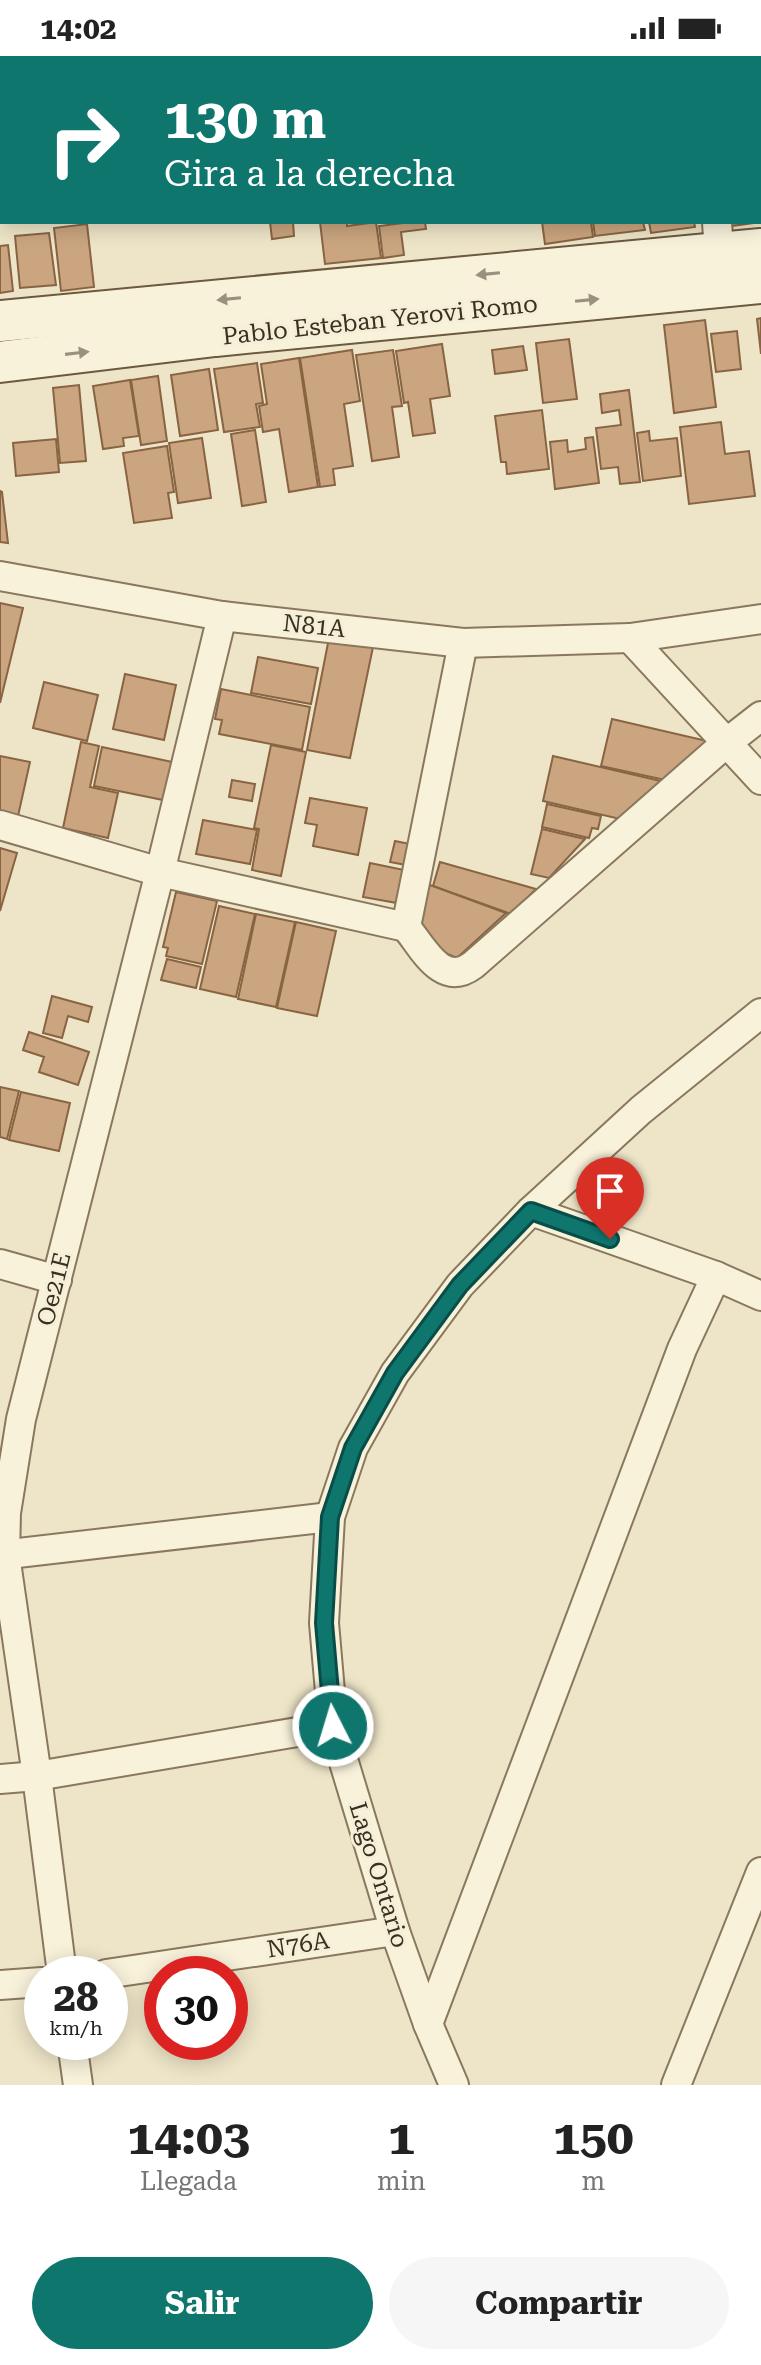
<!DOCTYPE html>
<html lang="es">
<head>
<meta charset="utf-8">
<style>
  :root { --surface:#fff; --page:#f6f6f6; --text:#222; --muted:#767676; --accent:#0f766e }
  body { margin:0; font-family:"Roboto Serif",serif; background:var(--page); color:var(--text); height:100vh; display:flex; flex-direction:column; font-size:30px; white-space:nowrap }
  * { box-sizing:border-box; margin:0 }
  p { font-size:26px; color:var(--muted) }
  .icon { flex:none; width:44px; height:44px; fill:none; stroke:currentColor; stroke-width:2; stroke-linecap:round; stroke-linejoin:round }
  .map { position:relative; height:2029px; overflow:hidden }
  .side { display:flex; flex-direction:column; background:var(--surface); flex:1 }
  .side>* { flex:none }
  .top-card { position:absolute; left:0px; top:0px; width:762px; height:168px; box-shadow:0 4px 20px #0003; background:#0f766e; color:#fff; overflow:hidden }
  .speed { position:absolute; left:24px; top:1900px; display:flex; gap:16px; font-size:40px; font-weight:700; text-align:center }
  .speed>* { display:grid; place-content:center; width:104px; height:104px; border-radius:50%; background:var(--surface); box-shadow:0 4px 20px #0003; line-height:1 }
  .speed small { font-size:20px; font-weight:400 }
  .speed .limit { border:12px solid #d22; background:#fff; color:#111 }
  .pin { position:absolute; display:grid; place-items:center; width:68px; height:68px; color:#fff; margin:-82px -34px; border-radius:50% 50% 50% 0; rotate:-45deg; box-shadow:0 0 8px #0007 }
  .pin .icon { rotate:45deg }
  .me { position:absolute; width:88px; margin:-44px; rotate:355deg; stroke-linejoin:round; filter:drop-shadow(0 0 6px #0008) }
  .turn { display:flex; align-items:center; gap:28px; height:168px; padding:0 32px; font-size:36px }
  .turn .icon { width:104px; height:104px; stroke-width:2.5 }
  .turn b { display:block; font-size:56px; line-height:68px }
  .eta { display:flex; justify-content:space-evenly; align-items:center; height:136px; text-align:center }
  .eta b { font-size:48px; font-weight:700; line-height:56px }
  .action { display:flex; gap:16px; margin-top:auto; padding:16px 32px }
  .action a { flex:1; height:92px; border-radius:48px; background:var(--accent); color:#fff; font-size:32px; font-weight:700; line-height:92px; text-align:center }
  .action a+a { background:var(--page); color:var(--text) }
  .status { display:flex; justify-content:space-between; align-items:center; height:56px; padding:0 40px; background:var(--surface); direction:ltr }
  .status svg { height:22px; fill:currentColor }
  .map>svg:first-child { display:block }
  .building { fill:#caa57f; stroke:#886443; stroke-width:2 }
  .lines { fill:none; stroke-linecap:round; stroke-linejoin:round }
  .street-casing { stroke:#89785d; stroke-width:32 }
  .secondary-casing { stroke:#6b5940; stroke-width:44 }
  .street { stroke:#f8f2db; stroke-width:28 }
  .secondary { stroke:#f8f2db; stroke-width:40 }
  .oneway { fill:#99907e }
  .route-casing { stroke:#0a4d48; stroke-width:20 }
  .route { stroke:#0f766e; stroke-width:14 }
  .labels { text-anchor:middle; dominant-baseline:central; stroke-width:6; stroke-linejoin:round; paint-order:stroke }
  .street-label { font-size:24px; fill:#3a2f20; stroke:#f5efd7 }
</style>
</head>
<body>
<div class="status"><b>14:02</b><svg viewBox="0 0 49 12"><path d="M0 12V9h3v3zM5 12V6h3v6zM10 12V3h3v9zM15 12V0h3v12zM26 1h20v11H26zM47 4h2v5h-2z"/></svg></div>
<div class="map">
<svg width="761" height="2029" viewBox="0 0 761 2029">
  <rect width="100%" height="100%" fill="#eee5c8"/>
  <g class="building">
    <rect x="414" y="0" width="47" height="2"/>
    <rect x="465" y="0" width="49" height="2"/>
    <polygon points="709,0 761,0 761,27 760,2"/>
    <polygon points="761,116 761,166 724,171 724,166 760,166"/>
    <polygon points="270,166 293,166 294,180 272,183"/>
    <polygon points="320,166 347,166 347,170 376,166 381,202 325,208"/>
    <polygon points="411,166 425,166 426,173 401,176 404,199 383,202 379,170"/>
    <polygon points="542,166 591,166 593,181 545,188"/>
    <polygon points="593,166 643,166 645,174 595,180"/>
    <polygon points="649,166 694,166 695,171 651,177"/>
    <polygon points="87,168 94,231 61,235 54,172"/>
    <polygon points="49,177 56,229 20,232 15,180"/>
    <polygon points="8,189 13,235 0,237 0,190"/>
    <polygon points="761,262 761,298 757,263"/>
    <polygon points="705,264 716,351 674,357 664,269"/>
    <polygon points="737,275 741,313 716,316 711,278"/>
    <polygon points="569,283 577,343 543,347 536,287"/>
    <polygon points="442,288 450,340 430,343 435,377 413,380 408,346 404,347 396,295"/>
    <polygon points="523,290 527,314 495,318 492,294"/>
    <polygon points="352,294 360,345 344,348 353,410 333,413 335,429 320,431 300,302"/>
    <polygon points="393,294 402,350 392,351 399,401 372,405 356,299"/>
    <polygon points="299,302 318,431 289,436 279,373 263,376 259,350 267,348 261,308"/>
    <polygon points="257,307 263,347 256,348 260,371 224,376 214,313"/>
    <polygon points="209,313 218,374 180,380 171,319"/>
    <polygon points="158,320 167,385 141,389 131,324"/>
    <polygon points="130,324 139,380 123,382 124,390 103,393 93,330"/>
    <polygon points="79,329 86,405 60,407 53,332"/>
    <polygon points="629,334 640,426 620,428 618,411 601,413 596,372 621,369 619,354 602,357 600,338"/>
    <polygon points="542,354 549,413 507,418 506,406 501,406 495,360"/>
    <polygon points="721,366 725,398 749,395 755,440 689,448 680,371"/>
    <polygon points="255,374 266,446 242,450 231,378"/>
    <polygon points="649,375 650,385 677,382 681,420 643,425 637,377"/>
    <polygon points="593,381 599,427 555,433 550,386 567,384 568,396 586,393 585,382"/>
    <polygon points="202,382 211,442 178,447 169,387"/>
    <polygon points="56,383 59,416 16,420 13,387"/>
    <polygon points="167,390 174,436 168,437 172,462 134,467 123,397"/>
    <polygon points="0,435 2,436 8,487 0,486"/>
    <polygon points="0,547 23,552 0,647"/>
    <polygon points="329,582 373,591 350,702 307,694"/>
    <polygon points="258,601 318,612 311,648 251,637"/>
    <polygon points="125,618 176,629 164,684 113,673"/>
    <polygon points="44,626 98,639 87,685 33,672"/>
    <polygon points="221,633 310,651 302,694 219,678 222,664 215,663"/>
    <polygon points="612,663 707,685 665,724 601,710"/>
    <polygon points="81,686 99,690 90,731 118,737 108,782 63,772"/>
    <polygon points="271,689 306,696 281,820 252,814 259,773 254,772"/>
    <polygon points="102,691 177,707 168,745 94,730"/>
    <polygon points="0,700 30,706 18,760 0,756"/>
    <polygon points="553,700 665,726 620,763 543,745"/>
    <polygon points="232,724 255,728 252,745 229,741"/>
    <polygon points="310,742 367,752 358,799 313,790 317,769 305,767"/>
    <polygon points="547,748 601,760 598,773 592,772 589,782 542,771"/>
    <polygon points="203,764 257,774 250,808 196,798"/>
    <polygon points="542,773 585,783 549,822 531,818"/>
    <polygon points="395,785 410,788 406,809 390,806"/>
    <polygon points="0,792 17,797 0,855"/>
    <polygon points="440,806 536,833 511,858 433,830"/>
    <polygon points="370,807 404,814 397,847 363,841"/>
    <polygon points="430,829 506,857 457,902 443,896 416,867"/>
    <polygon points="176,836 217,845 202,908 166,900 168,892 163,891"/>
    <polygon points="219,850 255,858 236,941 200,933"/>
    <polygon points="256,858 295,866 276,951 238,943"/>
    <polygon points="296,866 336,875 317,960 277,952"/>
    <polygon points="167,903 201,911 196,932 161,924"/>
    <polygon points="52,940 92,951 88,966 68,960 62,982 43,977"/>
    <polygon points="29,976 89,996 78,1029 39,1016 44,1001 23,994"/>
    <polygon points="0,1031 19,1035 7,1083 0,1081"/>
    <polygon points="21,1036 70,1047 59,1095 9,1084"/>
  </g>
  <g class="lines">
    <defs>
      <g id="street">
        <polyline points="702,0 702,2"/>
        <polyline points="131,2 136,0"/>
        <polyline points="0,65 2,64"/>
        <polyline points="717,166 719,196"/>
        <polyline points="0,520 222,560 463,587 630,582 761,563"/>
        <polyline points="630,582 761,724"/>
        <path d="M463,587L406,871C424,893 442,932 473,909L725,688L761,660"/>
        <polyline points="0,769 160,816 406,871"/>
        <polyline points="531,1155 716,1220 761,1240"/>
        <polyline points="0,1208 57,1224"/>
        <polyline points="0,1499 330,1461"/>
        <polyline points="0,1723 37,1720 333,1670"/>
        <polyline points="62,1918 37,1720 5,1499 6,1457 21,1363 160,816 222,560"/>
        <polyline points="106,1918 395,1875"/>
        <polyline points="0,1929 42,1926"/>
        <polyline points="428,1968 682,1293 716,1220"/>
        <polyline points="72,1986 78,2029"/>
        <polyline points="454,2029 428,1968 395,1875 333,1670 324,1567 330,1461 353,1392 395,1317 460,1229 531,1155 641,1054 761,957"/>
        <polyline points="676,2029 761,1816"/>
      </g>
      <g id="secondary">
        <polyline points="0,265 761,193"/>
        <polyline points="0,306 215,280 761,227"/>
      </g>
    </defs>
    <use href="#street" class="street-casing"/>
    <use href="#secondary" class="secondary-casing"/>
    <use href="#street" class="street"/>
    <use href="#secondary" class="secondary"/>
  </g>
  <defs><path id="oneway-solid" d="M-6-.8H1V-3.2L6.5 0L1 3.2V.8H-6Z" transform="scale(2)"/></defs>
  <g class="oneway">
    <use href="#oneway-solid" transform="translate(488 218) rotate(174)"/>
    <use href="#oneway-solid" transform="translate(229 243) rotate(174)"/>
    <use href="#oneway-solid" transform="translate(587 244) rotate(-6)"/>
    <use href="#oneway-solid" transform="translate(77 297) rotate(-7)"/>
  </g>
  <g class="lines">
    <defs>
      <polyline id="route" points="333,1670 324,1567 330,1461 353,1392 395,1317 460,1229 531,1155 610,1183"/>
    </defs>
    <use href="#route" class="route-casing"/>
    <use href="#route" class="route"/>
  </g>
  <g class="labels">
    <g class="street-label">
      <text transform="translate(380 264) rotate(-6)">Pablo Esteban Yerovi Romo</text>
      <text transform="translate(314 570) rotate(6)">N81A</text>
      <text transform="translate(54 1233) rotate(-76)">Oe21E</text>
      <text transform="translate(379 1819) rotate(73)">Lago Ontario</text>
      <text transform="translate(298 1889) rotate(-9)">N76A</text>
    </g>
  </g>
</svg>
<div class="speed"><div>28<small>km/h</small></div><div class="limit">30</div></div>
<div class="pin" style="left:610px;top:1183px;background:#d93025"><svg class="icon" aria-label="arrive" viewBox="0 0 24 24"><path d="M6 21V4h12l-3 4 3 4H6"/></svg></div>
<svg class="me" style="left:333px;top:1670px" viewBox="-20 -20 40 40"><circle r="17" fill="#0f766e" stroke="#fff" stroke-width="3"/><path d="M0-11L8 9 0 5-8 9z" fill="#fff"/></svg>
<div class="top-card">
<div class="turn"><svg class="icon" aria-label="right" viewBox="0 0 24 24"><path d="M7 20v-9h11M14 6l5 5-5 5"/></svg><div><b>130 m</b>Gira a la derecha</div></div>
</div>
</div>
<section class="side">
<div class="eta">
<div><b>14:03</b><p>Llegada</p></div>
<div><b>1</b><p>min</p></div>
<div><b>150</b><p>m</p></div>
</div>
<div class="action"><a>Salir</a><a>Compartir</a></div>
</section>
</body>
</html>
